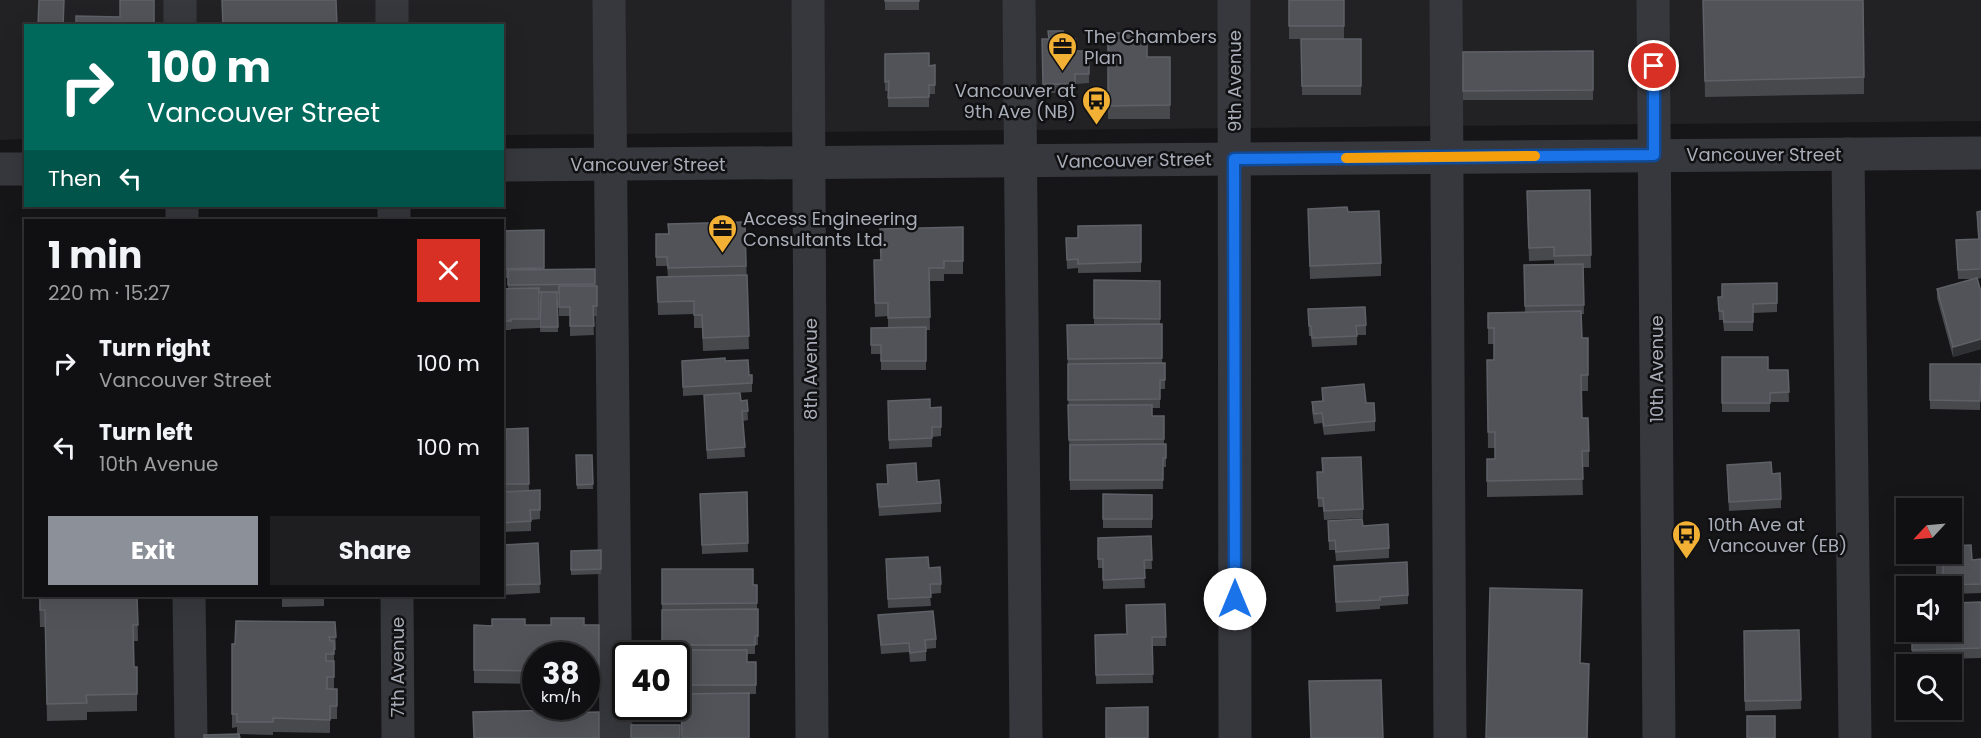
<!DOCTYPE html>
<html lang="en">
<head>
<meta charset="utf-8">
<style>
  :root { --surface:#101012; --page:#1e1e20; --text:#f1f3f6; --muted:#9c9d9f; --line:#303032; --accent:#8c9099 }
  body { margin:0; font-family:Poppins,sans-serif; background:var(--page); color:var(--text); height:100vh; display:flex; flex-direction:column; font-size:22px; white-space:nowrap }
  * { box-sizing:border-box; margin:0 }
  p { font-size:20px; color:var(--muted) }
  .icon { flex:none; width:33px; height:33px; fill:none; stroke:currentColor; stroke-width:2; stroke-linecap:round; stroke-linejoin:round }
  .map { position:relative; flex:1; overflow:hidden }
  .side { position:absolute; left:24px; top:219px; width:480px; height:378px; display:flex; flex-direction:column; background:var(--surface); border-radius:0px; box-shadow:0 6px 24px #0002,0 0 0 2px var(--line) }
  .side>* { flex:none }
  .top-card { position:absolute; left:24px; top:24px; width:480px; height:183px; border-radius:0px; box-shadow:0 6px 24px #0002,0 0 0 2px var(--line); background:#00695c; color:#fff; overflow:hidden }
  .needle { width:39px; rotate:244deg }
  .tools { position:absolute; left:1896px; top:498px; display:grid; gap:12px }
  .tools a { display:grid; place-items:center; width:66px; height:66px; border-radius:0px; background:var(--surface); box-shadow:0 6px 24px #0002,0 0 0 2px var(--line); font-size:30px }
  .speed { position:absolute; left:522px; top:642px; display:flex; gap:12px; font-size:30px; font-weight:700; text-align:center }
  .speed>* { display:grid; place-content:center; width:78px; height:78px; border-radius:50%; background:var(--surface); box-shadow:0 6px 24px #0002,0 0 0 2px var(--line); line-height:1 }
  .speed small { font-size:15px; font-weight:400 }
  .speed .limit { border:3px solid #111; border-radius:9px; background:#fff; color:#111 }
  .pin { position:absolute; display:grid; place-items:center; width:51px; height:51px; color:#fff; margin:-26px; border:3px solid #fff; border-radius:50%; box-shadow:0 2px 6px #0007 }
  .me { position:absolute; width:66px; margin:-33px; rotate:0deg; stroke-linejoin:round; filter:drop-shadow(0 0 4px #0008) }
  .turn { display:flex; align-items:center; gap:21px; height:126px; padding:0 24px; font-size:27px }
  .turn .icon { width:78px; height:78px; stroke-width:2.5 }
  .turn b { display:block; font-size:42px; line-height:51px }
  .then { display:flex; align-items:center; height:57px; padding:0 24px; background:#0003; gap:12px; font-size:22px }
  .round { display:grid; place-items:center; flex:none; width:63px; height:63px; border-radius:0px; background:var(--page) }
  .overview { display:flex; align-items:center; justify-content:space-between; height:102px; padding:0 24px }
  h1 { font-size:36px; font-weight:700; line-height:45px }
  .action { display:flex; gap:12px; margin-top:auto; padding:12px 24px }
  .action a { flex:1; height:69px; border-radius:0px; background:var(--accent); color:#fff; font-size:24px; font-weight:700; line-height:69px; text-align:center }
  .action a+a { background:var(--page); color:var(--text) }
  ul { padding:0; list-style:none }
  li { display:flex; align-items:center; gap:18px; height:84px; padding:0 24px }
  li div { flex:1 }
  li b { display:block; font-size:22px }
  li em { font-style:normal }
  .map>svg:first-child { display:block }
  .built { fill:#222225 }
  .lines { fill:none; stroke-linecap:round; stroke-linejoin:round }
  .minor { stroke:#37383d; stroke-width:33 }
  .wall { fill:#47494d }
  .shaded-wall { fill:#2f3033 }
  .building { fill:#525359; stroke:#5f6168; stroke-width:1.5 }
  .route-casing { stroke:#114b97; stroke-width:15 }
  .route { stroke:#1a73e8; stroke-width:10 }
  .slow { stroke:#f59e0b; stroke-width:10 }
  .labels { text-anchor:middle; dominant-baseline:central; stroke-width:5; stroke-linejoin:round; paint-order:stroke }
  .poi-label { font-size:18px; fill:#a8adb8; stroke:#111113; text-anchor:start }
  .street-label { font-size:18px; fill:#a8adb8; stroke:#111113 }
</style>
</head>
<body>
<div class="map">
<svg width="1981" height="738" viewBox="0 0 1981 738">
  <rect width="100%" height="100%" fill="#161618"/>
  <polygon class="built" points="0,0 1981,0 1981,121 503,135 502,26 26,26 25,139 0,140"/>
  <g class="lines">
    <g class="minor">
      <polyline points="180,0 180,26"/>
      <polyline points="392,0 392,26"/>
      <polyline points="609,0 616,738"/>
      <polyline points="808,0 812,738"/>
      <polyline points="1019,0 1026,738"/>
      <polyline points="1234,0 1235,738"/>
      <polyline points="1446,0 1450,738"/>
      <polyline points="1653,0 1659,738"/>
      <polyline points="1848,154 1855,738"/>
      <polyline points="502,165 1981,153"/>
      <polyline points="0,169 26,169"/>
      <polyline points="182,206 182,220"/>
      <polyline points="394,206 394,220"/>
      <polyline points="189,596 191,738"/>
      <polyline points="397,596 398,738"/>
    </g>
  </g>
  <g class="wall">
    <rect x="885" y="0" width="34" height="10"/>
    <polygon points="1289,0 1344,0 1344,39 1361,39 1361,95 1302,95 1301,39 1333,39 1289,39"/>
    <polygon points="1703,0 1864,77 1864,94 1705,97"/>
    <polygon points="1108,33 1147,57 1170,57 1170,119 1108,119"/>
    <polygon points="1042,39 1063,39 1075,51 1089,51 1089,83 1075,84 1075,93 1043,93"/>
    <polygon points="1593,51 1593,100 1463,100 1463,52"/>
    <polygon points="885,54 929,66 935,85 935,94 929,94 929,107 888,107 888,91 885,91"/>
    <polygon points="1590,190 1591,268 1583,268 1584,314 1581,314 1582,338 1588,375 1588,391 1582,391 1582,418 1589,451 1589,467 1582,467 1583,495 1487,497 1487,459 1495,459 1495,448 1488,448 1487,360 1494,360 1494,344 1488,344 1488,313 1525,312 1524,265 1554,264 1554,260 1529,261 1527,204"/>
    <polygon points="1981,211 1981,278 1977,279 1981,292 1981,349 1953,357 1937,298 1937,289 1973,279 1958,279 1956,240 1978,239 1977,212"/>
    <polygon points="1348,212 1381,263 1381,276 1310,279 1308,222"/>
    <polygon points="745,222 749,349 703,351 702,328 694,328 694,314 658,315 657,277 668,277 667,266 656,266 656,234 668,234 668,224"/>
    <polygon points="1141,225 1141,272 1078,273 1078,268 1067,269 1066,238 1078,238"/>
    <polygon points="963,227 963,274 944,274 944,281 929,281 930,330 926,330 926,370 881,370 881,354 871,354 871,328 888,328 888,316 875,317 874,260 881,260"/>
    <polygon points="544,230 544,270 595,269 595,286 597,286 597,316 593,316 594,335 570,336 570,316 559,316 559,294 557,294 558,332 540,332 541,294 539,294 539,328 511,329 511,330 502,330 502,289 508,289 508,278 502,278 502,231"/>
    <polygon points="1094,280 1160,281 1160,324 1162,324 1162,363 1165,363 1165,389 1160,389 1160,408 1152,408 1152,416 1164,416 1164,444 1166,444 1166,467 1163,467 1163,489 1070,490 1067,325 1094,325"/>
    <polygon points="1777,283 1777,312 1753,313 1753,331 1724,331 1723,320 1719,320 1718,297 1722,297"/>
    <polygon points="1308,309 1366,325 1366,335 1357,335 1357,345 1312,347 1311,336 1309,336"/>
    <polygon points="1722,357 1768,370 1788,370 1789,402 1770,402 1770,412 1722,412"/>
    <polygon points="682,361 725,361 749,375 752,383 752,392 683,396"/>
    <polygon points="1930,364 1981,364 1980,410 1930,409"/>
    <polygon points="1322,388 1366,403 1375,421 1375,431 1324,435 1322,423 1314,424 1312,411 1312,402 1322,401"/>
    <polygon points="704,395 741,401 747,400 748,420 743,421 745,457 707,459"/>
    <polygon points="888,401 930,408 941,407 941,436 932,437 932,447 889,449"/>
    <polygon points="528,428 529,491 540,510 540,519 531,520 531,531 502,532 502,441 506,440"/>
    <polygon points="576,455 592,455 593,489 577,489"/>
    <polygon points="887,465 941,503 941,512 879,516 877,484 888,484"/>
    <polygon points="1727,474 1772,474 1781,499 1781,508 1729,511"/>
    <polygon points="1317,481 1363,509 1363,518 1324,520 1323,507 1318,507"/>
    <polygon points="747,492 748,552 702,554 700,494"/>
    <polygon points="1103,494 1152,495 1152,528 1103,528"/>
    <polygon points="1328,521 1363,526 1389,548 1389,558 1336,561 1335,550 1329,550"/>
    <polygon points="1151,536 1152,569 1144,569 1145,588 1103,589 1103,568 1098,568 1098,538"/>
    <polygon points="538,543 540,593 502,595 502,545"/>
    <polygon points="601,550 601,574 571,575 571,551"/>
    <polygon points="1936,554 1972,560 1981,559 1981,593 1952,594 1952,586 1943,586 1943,574 1936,575"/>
    <polygon points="1334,566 1408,595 1408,604 1380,606 1380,609 1336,612"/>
    <polygon points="886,568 929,568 941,584 941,593 930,594 931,606 888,608"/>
    <polygon points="662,569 757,585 757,609 758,609 758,645 755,645 755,654 747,654 747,662 756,662 756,694 676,695 676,656 662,654"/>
    <polygon points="39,596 137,596 138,641 133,641 134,667 137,667 137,711 87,712 87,720 47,721 45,627 40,627"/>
    <polygon points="282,596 324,596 324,606 282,607"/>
    <polygon points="1981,602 1981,658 1912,660 1912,632 1953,603"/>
    <polygon points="1165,604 1166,646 1152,646 1153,683 1096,684 1095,635 1127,634"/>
    <polygon points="878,615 936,639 936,648 926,649 926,661 910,662 909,652 881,654"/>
    <polygon points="335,622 336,650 334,650 334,689 337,689 337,719 330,719 330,733 273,732 273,735 237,734 237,727 232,728 232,644"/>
    <polygon points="474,625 599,625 599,682 586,681 586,656 536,656 536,684 474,683"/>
    <polygon points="1799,630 1801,709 1745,711 1744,631"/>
  </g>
  <polygon class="shaded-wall" points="1981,339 1981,349 1953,357 1953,347"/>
  <g class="building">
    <polygon points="39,0 64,0 63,26 38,26"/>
    <polygon points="120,0 154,0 154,26 76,26 76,16 120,17"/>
    <polygon points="222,0 336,0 337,26 223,26"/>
    <rect x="885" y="0" width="34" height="1"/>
    <rect x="1289" y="0" width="55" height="26"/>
    <polygon points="1703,0 1863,0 1864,77 1705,81"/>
    <polygon points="1048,31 1063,31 1063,39 1075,39 1075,51 1089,51 1089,74 1075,74 1075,84 1043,84 1042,39 1049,39"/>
    <polygon points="1108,33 1147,33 1147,57 1170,57 1170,105 1108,106"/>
    <polygon points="1301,39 1361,39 1361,86 1302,86"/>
    <polygon points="1593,51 1593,90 1463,91 1463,52"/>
    <polygon points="929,53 929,66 935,65 935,85 929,85 929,97 888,98 889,81 885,82 885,54"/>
    <polygon points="1590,190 1591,255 1554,256 1554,247 1529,248 1527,191"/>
    <polygon points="1347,207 1348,212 1379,211 1381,263 1310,266 1308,209"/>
    <polygon points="1981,211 1981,269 1958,270 1956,240 1979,239 1977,212"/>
    <polygon points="745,222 746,266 668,268 667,257 656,257 656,234 669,234 668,224"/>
    <polygon points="1141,225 1141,262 1078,264 1078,259 1067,260 1066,238 1078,238 1078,226"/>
    <polygon points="963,227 963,261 944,261 944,268 929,268 930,317 888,318 888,303 875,303 874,260 881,260 880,229"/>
    <polygon points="544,230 544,268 502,269 502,231"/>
    <polygon points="1583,264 1584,305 1525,306 1524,265"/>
    <polygon points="595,269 595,284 508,285 508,270"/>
    <polygon points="747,275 749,336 703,338 702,315 694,315 694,301 658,302 657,277"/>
    <polygon points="1977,278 1981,292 1981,339 1953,347 1937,289"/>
    <polygon points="1094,280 1160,281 1160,319 1094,318"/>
    <polygon points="1777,283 1777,303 1753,304 1753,322 1724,322 1723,311 1719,311 1718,297 1722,297 1722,284"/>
    <polygon points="559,286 597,286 597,306 593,306 594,326 570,326 570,307 559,307"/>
    <polygon points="539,288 539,319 511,319 511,321 502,321 502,289"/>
    <polygon points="541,292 557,292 558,327 540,327"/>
    <polygon points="1365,307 1366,325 1356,326 1357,336 1312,338 1311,326 1309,326 1308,309"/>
    <polygon points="1581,311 1582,338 1588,338 1588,375 1581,375 1582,418 1588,418 1589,451 1582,451 1583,479 1487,481 1487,459 1495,459 1495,432 1488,432 1487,360 1494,360 1494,328 1488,328 1488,313"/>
    <polygon points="1162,324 1162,358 1068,359 1067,325"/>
    <polygon points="926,327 926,361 881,361 881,345 871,345 871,328"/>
    <polygon points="1722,357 1768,357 1768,370 1788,370 1789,392 1770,393 1770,403 1722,403"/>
    <polygon points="725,358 725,361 748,360 749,375 752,375 752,383 683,387 682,361"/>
    <polygon points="1165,363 1165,380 1160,380 1160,399 1068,400 1068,364"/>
    <polygon points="1930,364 1981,364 1980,401 1930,400"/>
    <polygon points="1364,384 1366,403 1374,403 1375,421 1324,426 1322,413 1314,414 1312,402 1323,401 1322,388"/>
    <polygon points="740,393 741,401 747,400 748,411 742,411 745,447 707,450 704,395"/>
    <polygon points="930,399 930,408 941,407 941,427 932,427 932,438 889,440 888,401"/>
    <polygon points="1068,405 1152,405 1152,416 1164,416 1164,439 1069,440"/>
    <polygon points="528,428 529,484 502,484 502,441 506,440 506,429"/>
    <polygon points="1166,444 1166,458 1163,458 1163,480 1070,480 1070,445"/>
    <polygon points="576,455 592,455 593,484 577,485"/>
    <polygon points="1361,457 1363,509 1324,511 1323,498 1318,498 1317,472 1323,472 1322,458"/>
    <polygon points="1771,462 1772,474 1780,473 1781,499 1729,502 1727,465"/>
    <polygon points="916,463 917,482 939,480 941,503 879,507 877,484 888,484 887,465"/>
    <polygon points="540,490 540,510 530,510 531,521 502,523 502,492"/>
    <polygon points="747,492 748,543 702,545 700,494"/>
    <polygon points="1103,494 1152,495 1152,519 1103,519"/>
    <polygon points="1362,519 1363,526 1388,524 1389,548 1336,552 1335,540 1329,541 1328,521"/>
    <polygon points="1151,536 1152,560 1144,560 1145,578 1103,580 1103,559 1098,559 1098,538"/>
    <polygon points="538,543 540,584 502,585 502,545"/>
    <polygon points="1971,545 1972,560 1981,559 1981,584 1943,585 1943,565 1936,565 1936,554 1952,554 1952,546"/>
    <polygon points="601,550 601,569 571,570 571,551"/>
    <polygon points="928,557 929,568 940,567 941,584 930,584 931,597 888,599 886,559"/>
    <polygon points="1407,562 1408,595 1380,597 1380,600 1336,602 1334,566"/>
    <polygon points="662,569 753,569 753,585 757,585 757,603 662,604"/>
    <polygon points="1490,588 1582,590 1580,663 1589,664 1587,738 1486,738"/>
    <polygon points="1952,594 1953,603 1981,602 1981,648 1912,650 1912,632 1952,632"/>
    <polygon points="40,596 132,596 132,597 137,597 138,625 133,625 134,667 137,667 137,694 86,695 87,703 47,704 45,610 40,610"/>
    <polygon points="282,596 324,596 324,597 282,598"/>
    <polygon points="1165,604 1166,637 1152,637 1153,674 1096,675 1095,635 1127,634 1126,605"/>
    <polygon points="758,609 758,636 755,636 755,645 662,645 662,610"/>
    <polygon points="933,611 936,639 925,640 926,651 910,653 909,643 881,645 878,615"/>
    <polygon points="551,618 584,618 584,625 599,625 599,668 586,668 586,656 536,656 536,671 474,670 474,625 492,626 492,619 525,619 525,625 551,625"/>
    <polygon points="236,621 335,622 336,637 329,637 330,641 334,641 334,654 326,654 326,661 334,661 334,677 327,677 327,689 337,689 337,706 330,706 330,720 273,718 273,722 237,722 237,714 232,714 232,644 235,644"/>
    <polygon points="1799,630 1801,700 1745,701 1744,631"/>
    <polygon points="663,650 747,650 747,662 756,662 756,685 676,685 676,656 663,656"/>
    <polygon points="1381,680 1383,738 1311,738 1309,681"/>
    <polygon points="749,693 749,738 682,738 681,694"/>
    <polygon points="1148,707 1148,738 1106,738 1106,708"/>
    <polygon points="556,710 555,713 599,712 599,738 474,738 473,712"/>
    <rect x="1747" y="716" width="28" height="22"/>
    <rect x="631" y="725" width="49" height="13"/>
    <polygon points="239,734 240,738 204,738 204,735"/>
  </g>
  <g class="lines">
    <defs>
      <polyline id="route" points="1235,599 1234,159 1654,155 1654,66"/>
    </defs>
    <use href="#route" class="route-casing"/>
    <use href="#route" class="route"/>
    <polyline class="slow" points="1346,158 1535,156"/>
  </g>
  <defs>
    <symbol id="office-pin" viewBox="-11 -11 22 30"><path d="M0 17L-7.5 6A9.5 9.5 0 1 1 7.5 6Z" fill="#f2b134" stroke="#111113"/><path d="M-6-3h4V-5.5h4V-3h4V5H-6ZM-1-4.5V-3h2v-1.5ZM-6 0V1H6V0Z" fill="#111"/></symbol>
    <symbol id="bus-pin" viewBox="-11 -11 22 30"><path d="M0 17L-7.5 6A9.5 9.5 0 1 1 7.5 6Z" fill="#f2b134" stroke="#111113"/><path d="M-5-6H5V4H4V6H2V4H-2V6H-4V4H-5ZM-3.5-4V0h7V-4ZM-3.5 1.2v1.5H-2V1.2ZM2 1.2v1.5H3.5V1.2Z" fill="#111"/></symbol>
  </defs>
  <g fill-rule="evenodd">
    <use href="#office-pin" x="1046" y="30" width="33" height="45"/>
    <use href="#bus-pin" x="1080" y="84" width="33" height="45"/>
    <use href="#office-pin" x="706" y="212" width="33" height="45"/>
    <use href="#bus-pin" x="1670" y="518" width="33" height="45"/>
  </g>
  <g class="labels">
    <g class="poi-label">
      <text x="1084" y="36">The Chambers<tspan x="1084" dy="21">Plan</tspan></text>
      <text x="1076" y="90" text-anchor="end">Vancouver at<tspan x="1076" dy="21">9th Ave (NB)</tspan></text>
      <text x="743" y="218">Access Engineering<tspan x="743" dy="21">Consultants Ltd.</tspan></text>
      <text x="1708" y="524">10th Ave at<tspan x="1708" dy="21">Vancouver (EB)</tspan></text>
    </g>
    <g class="street-label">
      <text transform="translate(1234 81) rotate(-90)">9th Avenue</text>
      <text x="1764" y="154">Vancouver Street</text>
      <text transform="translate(1134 160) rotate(-1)">Vancouver Street</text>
      <text x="648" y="164">Vancouver Street</text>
      <text transform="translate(810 369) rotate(-90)">8th Avenue</text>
      <text transform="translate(1656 369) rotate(-90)">10th Avenue</text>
      <text transform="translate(397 667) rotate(-90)">7th Avenue</text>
    </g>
  </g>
</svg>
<div class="tools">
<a><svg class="needle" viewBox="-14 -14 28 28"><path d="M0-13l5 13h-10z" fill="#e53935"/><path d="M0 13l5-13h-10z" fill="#9c9d9f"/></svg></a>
<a><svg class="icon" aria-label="sound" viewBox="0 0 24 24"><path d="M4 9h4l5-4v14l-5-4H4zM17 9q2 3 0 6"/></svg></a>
<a><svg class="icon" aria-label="search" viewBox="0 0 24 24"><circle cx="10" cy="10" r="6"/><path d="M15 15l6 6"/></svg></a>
</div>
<div class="speed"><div>38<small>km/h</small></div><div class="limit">40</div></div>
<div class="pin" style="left:1654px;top:66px;background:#d93025"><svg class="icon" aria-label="arrive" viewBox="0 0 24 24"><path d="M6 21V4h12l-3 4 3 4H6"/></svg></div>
<svg class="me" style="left:1235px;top:599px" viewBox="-20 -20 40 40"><circle r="19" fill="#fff"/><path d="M0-13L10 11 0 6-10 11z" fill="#1a73e8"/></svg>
<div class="top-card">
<div class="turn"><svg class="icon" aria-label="right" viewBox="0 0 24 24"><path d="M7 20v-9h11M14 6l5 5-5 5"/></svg><div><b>100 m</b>Vancouver Street</div></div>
<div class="then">Then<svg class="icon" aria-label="left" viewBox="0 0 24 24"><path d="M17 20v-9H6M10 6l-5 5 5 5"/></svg></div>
</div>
<section class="side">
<div class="overview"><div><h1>1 min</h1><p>220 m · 15:27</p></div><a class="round" style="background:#d93025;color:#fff"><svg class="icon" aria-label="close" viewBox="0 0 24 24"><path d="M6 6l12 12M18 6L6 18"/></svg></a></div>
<ul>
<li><svg class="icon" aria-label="right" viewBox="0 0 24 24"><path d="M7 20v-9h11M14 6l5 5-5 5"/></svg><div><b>Turn right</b><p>Vancouver Street</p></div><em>100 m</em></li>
<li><svg class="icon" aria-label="left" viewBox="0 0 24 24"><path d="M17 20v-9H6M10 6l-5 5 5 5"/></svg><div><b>Turn left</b><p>10th Avenue</p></div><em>100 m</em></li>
</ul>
<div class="action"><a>Exit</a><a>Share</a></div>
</section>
</div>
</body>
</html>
